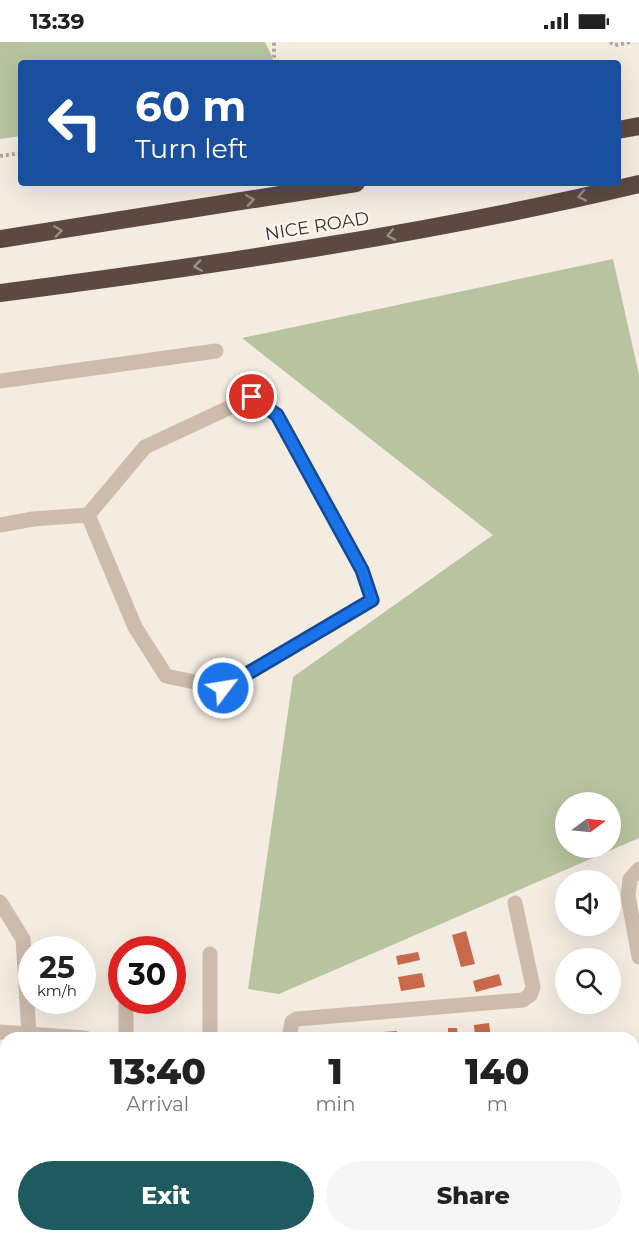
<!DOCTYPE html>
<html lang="en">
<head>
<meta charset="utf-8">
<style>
  :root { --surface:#fff; --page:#f6f6f6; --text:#222; --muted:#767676; --accent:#1f5a5e }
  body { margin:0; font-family:Montserrat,sans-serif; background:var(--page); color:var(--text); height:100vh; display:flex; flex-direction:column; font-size:22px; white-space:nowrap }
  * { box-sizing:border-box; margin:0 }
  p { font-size:20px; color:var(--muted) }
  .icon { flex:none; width:33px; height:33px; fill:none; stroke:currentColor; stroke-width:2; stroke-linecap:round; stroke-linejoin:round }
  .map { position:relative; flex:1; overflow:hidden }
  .side { position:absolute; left:0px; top:990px; width:639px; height:210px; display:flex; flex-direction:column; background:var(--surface); border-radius:18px 18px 0 0; box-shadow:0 6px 24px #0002 }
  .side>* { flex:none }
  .guide { position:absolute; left:18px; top:18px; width:603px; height:126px; border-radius:6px; box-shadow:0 6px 24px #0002; background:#1a4fa0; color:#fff; overflow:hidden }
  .needle { width:39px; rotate:75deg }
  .controls { position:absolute; left:555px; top:750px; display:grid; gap:12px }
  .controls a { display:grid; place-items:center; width:66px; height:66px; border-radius:50%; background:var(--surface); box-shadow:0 6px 24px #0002; font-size:30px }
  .speed { position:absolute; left:18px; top:894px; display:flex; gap:12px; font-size:30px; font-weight:700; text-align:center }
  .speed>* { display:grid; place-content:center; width:78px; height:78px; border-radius:50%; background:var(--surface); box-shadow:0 6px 24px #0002; line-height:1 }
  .speed small { font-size:15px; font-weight:400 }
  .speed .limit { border:9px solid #d22; background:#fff; color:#111 }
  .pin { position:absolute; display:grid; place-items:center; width:51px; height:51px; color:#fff; margin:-26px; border:3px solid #fff; border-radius:50%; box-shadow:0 2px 6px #0007 }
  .me { position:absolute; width:66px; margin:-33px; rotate:59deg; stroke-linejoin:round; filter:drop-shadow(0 0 4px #0008) }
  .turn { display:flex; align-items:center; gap:21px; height:126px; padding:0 18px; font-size:27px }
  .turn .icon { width:78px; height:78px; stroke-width:2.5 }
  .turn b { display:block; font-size:42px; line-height:51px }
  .eta { display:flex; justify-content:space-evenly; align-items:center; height:102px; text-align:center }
  .eta b { font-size:36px; font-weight:800; line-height:42px }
  .primary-button { display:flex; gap:12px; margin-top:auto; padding:12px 18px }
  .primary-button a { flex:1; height:69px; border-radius:36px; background:var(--accent); color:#fff; font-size:24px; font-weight:800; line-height:69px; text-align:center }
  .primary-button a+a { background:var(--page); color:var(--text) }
  .status { display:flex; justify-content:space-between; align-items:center; height:42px; padding:0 30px; background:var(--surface); direction:ltr }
  .status svg { height:16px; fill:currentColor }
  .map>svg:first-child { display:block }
  .green { fill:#b8c4a0; fill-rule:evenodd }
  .building { fill:#c8694b }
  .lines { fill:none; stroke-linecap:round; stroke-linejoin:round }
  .path { stroke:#b9a596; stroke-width:4; stroke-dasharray:3 3; stroke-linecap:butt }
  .minor { stroke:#cdbbac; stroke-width:15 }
  .highway { stroke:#5c4a42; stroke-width:18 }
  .oneway { stroke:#9c8e87 }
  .route-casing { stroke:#114b97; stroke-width:15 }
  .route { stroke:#1a73e8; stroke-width:10 }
  .labels { text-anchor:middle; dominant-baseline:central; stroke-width:5; stroke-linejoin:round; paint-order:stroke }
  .street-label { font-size:18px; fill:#3b302b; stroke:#fbf5ee }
</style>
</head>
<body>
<div class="status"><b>13:39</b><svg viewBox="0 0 49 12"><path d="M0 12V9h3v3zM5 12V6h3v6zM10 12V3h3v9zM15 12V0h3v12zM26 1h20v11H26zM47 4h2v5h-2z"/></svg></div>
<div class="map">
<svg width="639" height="1200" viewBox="0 0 639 1200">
  <rect width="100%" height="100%" fill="#f4ebe1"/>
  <g class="green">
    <polygon points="0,0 265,0 275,21 21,21 21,94 0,97"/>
    <path d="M613,217L639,333V796L279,952L248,947L293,635L493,493L242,296ZM566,760H610V806H566Z"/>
  </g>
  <g class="building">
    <polygon points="466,889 475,922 461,925 452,893"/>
    <polygon points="418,910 420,918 398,923 396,914"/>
    <polygon points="422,931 425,945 401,949 398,935"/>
    <polygon points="499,932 502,943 476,950 473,939"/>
    <polygon points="489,981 491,996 475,996 474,983"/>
    <polygon points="448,986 457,986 458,996 448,996"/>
    <polygon points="397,989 397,996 384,996 383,990"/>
  </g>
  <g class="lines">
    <g class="path">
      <polyline points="610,0 615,3 632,0"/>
      <polyline points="271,21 274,15 274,0"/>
      <polyline points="0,114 21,111"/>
    </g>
    <g class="minor">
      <polyline points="0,339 216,309"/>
      <polyline points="0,483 33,477 88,473 145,405 252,355 277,373 362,528 372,558 223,646 166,634 135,585 88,473"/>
      <polyline points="639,827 630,837 628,854 639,915"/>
      <polyline points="0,860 23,897 29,992"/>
      <polyline points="126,958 126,996"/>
      <polyline points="0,990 85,996"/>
      <polyline points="210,996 210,912"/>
      <polyline points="289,996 292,980 297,977 523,958 530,953 533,945 515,861"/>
      <polyline points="633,1170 639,1170"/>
      <polyline points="0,1194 230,1199"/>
      <polyline points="299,1194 300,1200"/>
      <polyline points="420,1200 468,1194"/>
    </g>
    <g class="highway">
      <polyline points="618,88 639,84"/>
      <polyline points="0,197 356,141"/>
      <path d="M0,251C214,223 429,192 639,142"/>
    </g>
  </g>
  <defs><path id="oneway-chevron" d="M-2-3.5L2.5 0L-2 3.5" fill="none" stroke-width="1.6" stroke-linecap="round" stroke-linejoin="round" transform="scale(1.5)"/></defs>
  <g class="oneway">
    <use href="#oneway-chevron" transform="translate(582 154) rotate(169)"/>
    <use href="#oneway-chevron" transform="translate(250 158) rotate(-9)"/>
    <use href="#oneway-chevron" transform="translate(58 189) rotate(-8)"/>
    <use href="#oneway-chevron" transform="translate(391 193) rotate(169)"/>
    <use href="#oneway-chevron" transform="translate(198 224) rotate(171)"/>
  </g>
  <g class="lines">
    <defs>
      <polyline id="route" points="223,646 372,558 362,528 277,373 252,355"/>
    </defs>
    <use href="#route" class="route-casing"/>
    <use href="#route" class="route"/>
  </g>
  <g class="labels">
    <g class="street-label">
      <text transform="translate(317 184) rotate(-9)">NICE ROAD</text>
    </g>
  </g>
</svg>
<div class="controls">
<a><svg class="needle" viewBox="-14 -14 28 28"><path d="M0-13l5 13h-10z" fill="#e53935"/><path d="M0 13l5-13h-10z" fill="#767676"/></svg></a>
<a><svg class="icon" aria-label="sound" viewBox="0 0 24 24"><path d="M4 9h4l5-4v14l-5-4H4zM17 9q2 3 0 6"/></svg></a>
<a><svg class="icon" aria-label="search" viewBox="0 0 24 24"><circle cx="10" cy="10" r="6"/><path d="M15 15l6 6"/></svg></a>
</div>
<div class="speed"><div>25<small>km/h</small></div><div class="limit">30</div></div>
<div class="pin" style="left:252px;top:355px;background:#d93025"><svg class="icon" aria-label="arrive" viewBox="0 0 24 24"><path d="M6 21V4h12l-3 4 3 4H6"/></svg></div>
<svg class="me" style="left:223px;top:646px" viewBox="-20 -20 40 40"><circle r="17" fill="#1a73e8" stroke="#fff" stroke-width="3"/><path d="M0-11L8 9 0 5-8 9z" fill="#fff"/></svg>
<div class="guide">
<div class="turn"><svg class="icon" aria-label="left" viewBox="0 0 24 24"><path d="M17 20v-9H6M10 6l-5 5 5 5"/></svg><div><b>60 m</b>Turn left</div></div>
</div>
<section class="side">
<div class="eta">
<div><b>13:40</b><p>Arrival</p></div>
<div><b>1</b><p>min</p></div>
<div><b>140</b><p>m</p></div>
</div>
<div class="primary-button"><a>Exit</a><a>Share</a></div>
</section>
</div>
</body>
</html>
